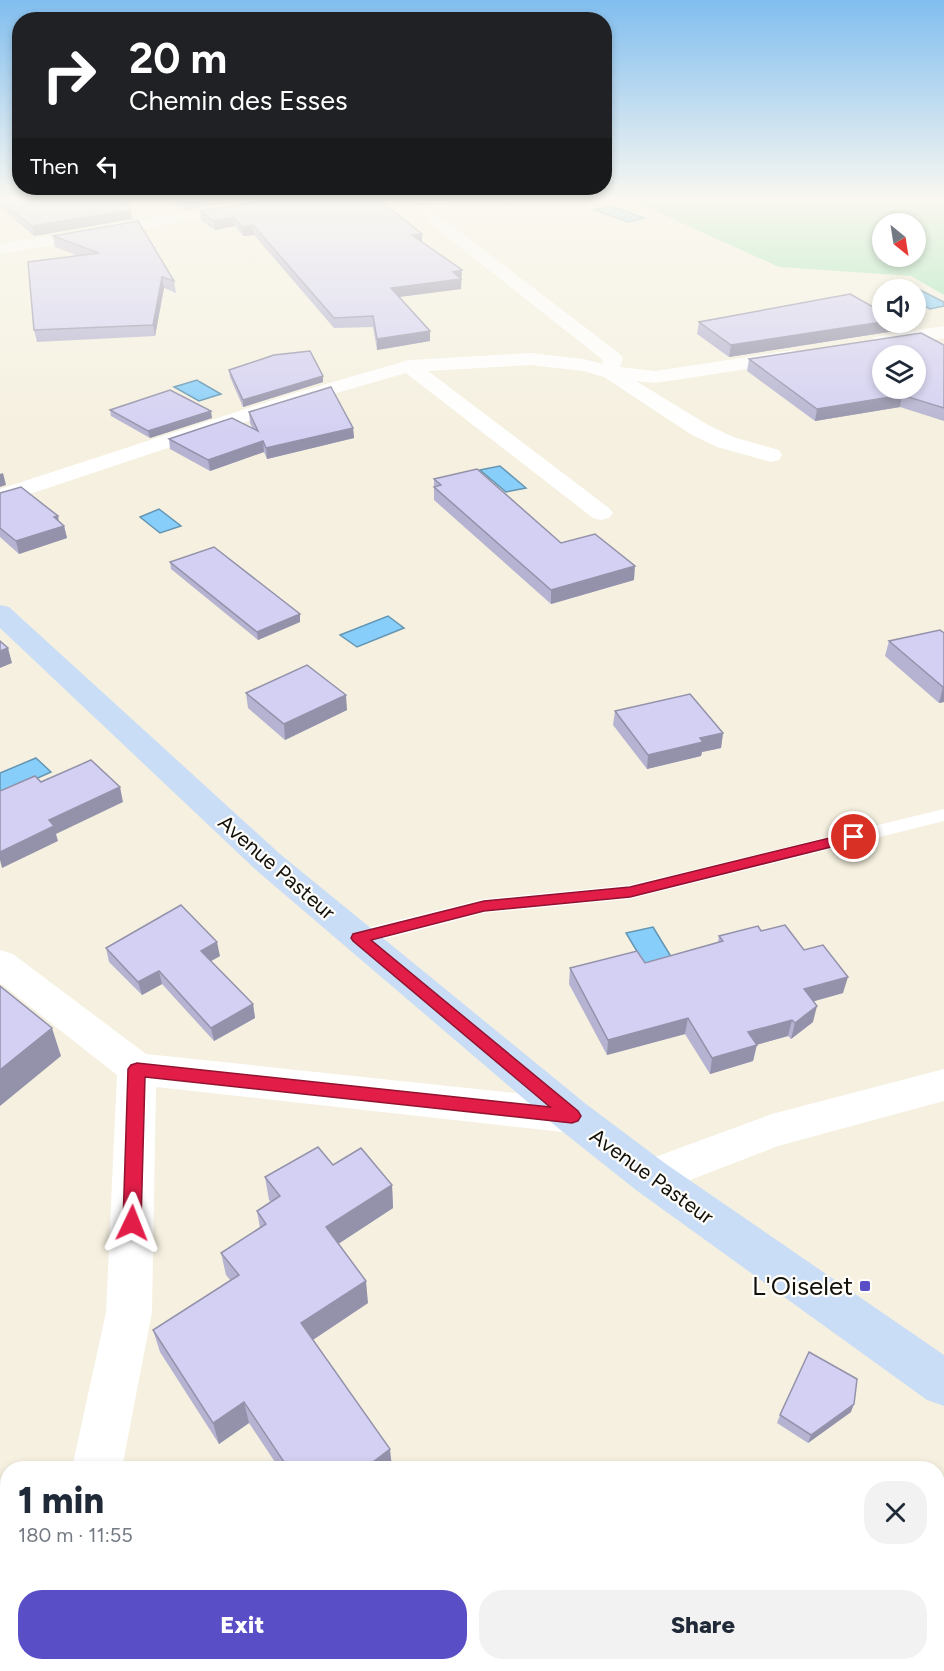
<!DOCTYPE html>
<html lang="en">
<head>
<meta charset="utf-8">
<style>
  :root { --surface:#fff; --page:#f2f2f3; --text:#1f2937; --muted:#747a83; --accent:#5a4ec6 }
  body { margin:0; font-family:Figtree,sans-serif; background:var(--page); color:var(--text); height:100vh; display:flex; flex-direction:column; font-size:22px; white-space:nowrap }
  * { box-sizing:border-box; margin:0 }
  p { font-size:20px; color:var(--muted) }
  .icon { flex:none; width:33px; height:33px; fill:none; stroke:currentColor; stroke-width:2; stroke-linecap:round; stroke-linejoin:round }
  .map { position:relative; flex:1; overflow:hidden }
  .panel { position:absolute; left:0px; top:1461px; width:945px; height:210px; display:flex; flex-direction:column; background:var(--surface); border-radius:24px 24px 0 0; box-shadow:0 3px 9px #0003 }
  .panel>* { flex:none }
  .top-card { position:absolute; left:12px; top:12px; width:600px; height:183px; border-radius:24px; box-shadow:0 3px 9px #0003; background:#202124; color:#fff; overflow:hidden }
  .needle { width:39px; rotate:150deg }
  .fabs { position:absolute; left:872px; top:213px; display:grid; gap:12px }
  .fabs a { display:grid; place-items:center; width:54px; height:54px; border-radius:50%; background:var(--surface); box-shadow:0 3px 9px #0003; font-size:30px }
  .pin { position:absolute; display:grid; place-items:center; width:51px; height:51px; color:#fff; margin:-26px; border:3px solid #fff; border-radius:50%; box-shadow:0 2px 6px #0007 }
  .me { position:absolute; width:66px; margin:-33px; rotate:2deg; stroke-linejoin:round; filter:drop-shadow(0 0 4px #0008) }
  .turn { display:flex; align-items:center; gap:21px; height:126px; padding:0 18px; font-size:27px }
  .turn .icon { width:78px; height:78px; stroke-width:2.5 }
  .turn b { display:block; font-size:42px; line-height:51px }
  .then { display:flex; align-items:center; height:57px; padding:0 18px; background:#0003; gap:12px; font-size:22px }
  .round { display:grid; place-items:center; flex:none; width:63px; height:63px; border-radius:24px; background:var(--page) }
  .headline { display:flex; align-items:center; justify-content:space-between; height:102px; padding:0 18px }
  h1 { font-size:36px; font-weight:800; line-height:45px }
  .button { display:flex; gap:12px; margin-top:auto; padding:12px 18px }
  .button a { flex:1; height:69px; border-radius:24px; background:var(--accent); color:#fff; font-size:24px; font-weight:800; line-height:69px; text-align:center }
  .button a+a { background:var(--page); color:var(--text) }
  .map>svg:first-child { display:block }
  .green { fill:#9ce4b1; fill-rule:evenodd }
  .water { fill:#87cefa; stroke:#6495b2; stroke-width:1.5 }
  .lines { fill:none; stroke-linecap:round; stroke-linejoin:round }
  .lane { fill:#fff; fill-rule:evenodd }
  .street { fill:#fff; fill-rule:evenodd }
  .secondary { fill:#caddf7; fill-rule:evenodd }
  .wall { fill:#b5b3d1 }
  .shaded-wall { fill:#9492aa }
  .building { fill:#d3d0f3; stroke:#9492aa; stroke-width:1.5; fill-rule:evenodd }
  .route { fill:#e11d48; stroke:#92132f; stroke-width:1.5 }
  .poi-dot { fill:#5a4ec6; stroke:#fefdfa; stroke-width:2 }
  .labels { text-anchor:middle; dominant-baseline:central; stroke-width:4.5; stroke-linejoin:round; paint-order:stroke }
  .street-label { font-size:21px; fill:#11100a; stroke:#fefdfa }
  .near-poi-label { font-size:26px; fill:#11100a; stroke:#fefdfa; text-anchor:end }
</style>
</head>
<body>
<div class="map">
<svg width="944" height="1671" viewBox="0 0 944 1671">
  <rect width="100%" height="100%" fill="#f5f0df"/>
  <path class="green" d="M633,201H944V295L911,276L779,267ZM882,224H915V256H882Z"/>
  <g class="water">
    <polygon points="611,206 644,218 628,222 594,210"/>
    <polygon points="910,285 944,302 944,306 930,309 915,301 915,290 890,289"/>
    <polygon points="197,380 200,382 221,394 199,401 174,387"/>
    <polygon points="500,466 526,488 506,492 480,470"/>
    <polygon points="159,509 181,526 160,533 140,517"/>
    <polygon points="388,616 404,628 357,647 340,635"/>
    <polygon points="36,758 51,772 0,795 0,773"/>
    <polygon points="653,927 681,973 654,980 626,933"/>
  </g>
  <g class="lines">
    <polygon class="lane" points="944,809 944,821 630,899 484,913 358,946 350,943 347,938 350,933 358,930 484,899 630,885"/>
    <g class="street">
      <polygon points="248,201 279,201 271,206 0,254 0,244"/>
      <polygon points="440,201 464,201 462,204 436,210 438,215 620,354 623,358 620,367 655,371 793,350 800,352 803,356 800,360 793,362 655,383 636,381 708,425 733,437 779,450 782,455 779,460 771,462 717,447 692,435 604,377 583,371 531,365 428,371 609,508 613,513 609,518 601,520 593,518 406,373 302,403 0,504 0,489 288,395 409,360 531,353 584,359 602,364 603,360 427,221 419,208 422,205"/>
      <polygon points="944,326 944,338 880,348 873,346 870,342 873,338 880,336"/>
      <polygon points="0,950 13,954 146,1054 572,1099 586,1104 592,1116 586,1128 572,1133 156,1087 152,1312 122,1468 72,1468 106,1312 117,1075 0,983"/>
      <polygon points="944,1069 944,1101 778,1146 651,1195 636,1190 630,1177 636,1164 772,1114"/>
      <polygon points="31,1664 87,1664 85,1671 29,1671"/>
    </g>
    <polygon class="secondary" points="0,605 9,607 280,854 586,1104 666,1164 944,1355 944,1406 927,1400 636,1190 558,1128 256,870 0,628"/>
  </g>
  <g class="wall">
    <polygon points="0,201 126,201 131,210 132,219 34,236 0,207"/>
    <polygon points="170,201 238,201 184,210"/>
    <polygon points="200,211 422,242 462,280 461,280 461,289 399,297 430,331 430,341 377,350 373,327 334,328 254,235 243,236 235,226 215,230 201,221"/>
    <polygon points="53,236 174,281 176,293 164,288 155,336 37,342 34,330 79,256 55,247"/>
    <polygon points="699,322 895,331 729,357 697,334"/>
    <polygon points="944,345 944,421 900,407 815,421 747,371 749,359"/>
    <polygon points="229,370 323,382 243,407 230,377"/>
    <polygon points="110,410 212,418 150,438 111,416"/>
    <polygon points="249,412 353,428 354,438 267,459 264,452 210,471 170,449 169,439 253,429 250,423"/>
    <polygon points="434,479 561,543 634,580 551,604 434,500"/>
    <polygon points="0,493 59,522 64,526 67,538 19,554 0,537"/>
    <polygon points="170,562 300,614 300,622 258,640 171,569"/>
    <polygon points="940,630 944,702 939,703 885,656 889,641"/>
    <polygon points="246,693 347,710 285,740 248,708"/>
    <polygon points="615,711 723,733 721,748 702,752 701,756 647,769 613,725"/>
    <polygon points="761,931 804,950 843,993 813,1001 813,1022 791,1039 788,1036 756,1045 753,1061 710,1074 685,1034 607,1055 569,984 570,968 645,963 718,942 719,936"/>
    <polygon points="106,948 220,956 211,961 253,1004 255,1018 214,1041 162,984 142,995 109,962"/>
    <polygon points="333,1165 392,1185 393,1208 338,1244 368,1303 313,1340 392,1468 279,1468 249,1423 219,1444 160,1352 153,1330 231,1281 226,1275 221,1253 260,1228 257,1211 271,1202 269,1200 265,1177"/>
    <polygon points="851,1412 808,1443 777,1423 780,1415"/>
  </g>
  <g class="shaded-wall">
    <polygon points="183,201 238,201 184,210"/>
    <polygon points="131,210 132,219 34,236 32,226"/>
    <polygon points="234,217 235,226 215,230 214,221"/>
    <polygon points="253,225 254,235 243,236 242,227"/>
    <polygon points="422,234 422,243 412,235"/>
    <polygon points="462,270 461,289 391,298 391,288 453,272"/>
    <polygon points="162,277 164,288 155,336 153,325"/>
    <polygon points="882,322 897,322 895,331 729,357 731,345"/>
    <polygon points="430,331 430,341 377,350 377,339"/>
    <polygon points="323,376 323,382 243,407 243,400"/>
    <polygon points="902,395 900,407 815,421 817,409"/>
    <polygon points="211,411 212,418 150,438 148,431"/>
    <polygon points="353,428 354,438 267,459 266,448"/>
    <polygon points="263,441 264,452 210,471 208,460"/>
    <polygon points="3,473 6,485 0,487 0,474"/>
    <polygon points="58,516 60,527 64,526 67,538 19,554 16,541 54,517"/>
    <polygon points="635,566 634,580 551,604 551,590"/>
    <polygon points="300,614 300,622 258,640 257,632"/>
    <polygon points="8,648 12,663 0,668 0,651"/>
    <polygon points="943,687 944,687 944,702 939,703"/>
    <polygon points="346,695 347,710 285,740 284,724"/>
    <polygon points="723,733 721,748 702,752 701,756 647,769 648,755 700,738"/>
    <polygon points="120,787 123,802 56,834 58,841 2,868 0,860 0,852 49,820"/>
    <polygon points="217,942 220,956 204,965 201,951"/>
    <polygon points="159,971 162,984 142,995 138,982"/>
    <polygon points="848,977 843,993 801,1005 804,989"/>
    <polygon points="253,1004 255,1018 214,1041 211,1028"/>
    <polygon points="817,1006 813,1022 791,1039 795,1023"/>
    <polygon points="688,1018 685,1034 607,1055 608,1040"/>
    <polygon points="792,1020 788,1036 745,1048 748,1032"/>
    <polygon points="52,1028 61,1056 0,1106 0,1070"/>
    <polygon points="757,1045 753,1061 710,1074 712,1058"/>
    <polygon points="392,1185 393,1208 329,1250 326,1227"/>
    <polygon points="366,1281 368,1303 305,1345 301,1323"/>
    <polygon points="244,1402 249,1423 219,1444 213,1423"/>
    <polygon points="854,1404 851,1412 808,1443 811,1435"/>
    <polygon points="390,1449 392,1468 365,1468"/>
  </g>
  <g class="building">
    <polygon points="1,201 126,201 131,210 32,226"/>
    <polygon points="262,201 381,201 422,234 412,235 462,270 453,272 461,279 391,288 430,331 377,339 373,316 334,318 253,225 242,227 234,217 214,221 200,211"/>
    <polygon points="138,221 174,281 162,277 153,325 34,330 28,262 99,253 53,236"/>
    <polygon points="850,294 882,312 882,322 731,345 699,322"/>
    <path d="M921,333L944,345V408L902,395L817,409L749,359ZM882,356H915V388H882Z"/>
    <polygon points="310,351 323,376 243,400 229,370 274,355"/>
    <polygon points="331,387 353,428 266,448 263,441 208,460 169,439 232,418 258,431 249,412"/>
    <polygon points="170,390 211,411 148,431 110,410"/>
    <polygon points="477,469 561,543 595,534 635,566 551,590 434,487 441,485 434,479"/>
    <polygon points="21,487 58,516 54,517 64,526 16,541 0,528 0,493"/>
    <polygon points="214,547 300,614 257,632 170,562"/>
    <polygon points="940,630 944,633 944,687 943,687 889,641"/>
    <polygon points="0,641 8,648 0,651"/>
    <polygon points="307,665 346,695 284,724 246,693"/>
    <polygon points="690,694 723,733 700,738 703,742 648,755 615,711"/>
    <polygon points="91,760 120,787 49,820 54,826 0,852 0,791 35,776 41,782"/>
    <polygon points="181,905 217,942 201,951 253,1004 211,1028 159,971 138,982 106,948"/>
    <polygon points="785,925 804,950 823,945 848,977 804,989 817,1006 795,1023 792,1020 748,1032 757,1045 712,1058 688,1018 608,1040 570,968 637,951 645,963 723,941 719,936 758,926 761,931"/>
    <polygon points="0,986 52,1028 0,1070"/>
    <polygon points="318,1147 333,1165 361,1148 392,1185 326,1227 366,1281 301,1323 390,1449 365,1468 288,1468 244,1402 213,1423 153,1330 239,1275 221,1253 266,1224 257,1211 280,1196 265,1177"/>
    <polygon points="809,1352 857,1379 854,1404 811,1435 780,1415"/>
    <polygon points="276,1664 380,1664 388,1671 270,1671"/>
  </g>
  <linearGradient id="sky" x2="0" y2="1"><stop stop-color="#81beef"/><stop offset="0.46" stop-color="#faf8f1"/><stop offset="1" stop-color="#faf8f1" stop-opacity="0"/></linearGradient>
  <rect width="944" height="434" fill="url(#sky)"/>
  <polygon class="route" points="854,832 859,834 861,837 859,840 630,897 484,911 371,940 578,1111 581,1116 578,1121 572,1123 145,1077 141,1223 139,1228 132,1231 126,1228 123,1223 128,1069 131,1065 137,1063 550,1107 353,941 351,938 353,934 484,901 630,887"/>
  <rect class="poi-dot" x="859" y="1280" width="12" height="12" rx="3"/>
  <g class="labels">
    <g class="street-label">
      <text transform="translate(277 867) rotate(41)">Avenue Pasteur</text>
      <text transform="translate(652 1176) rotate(36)">Avenue Pasteur</text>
    </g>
    <g class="near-poi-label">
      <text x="853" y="1286">L'Oiselet</text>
    </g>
  </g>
</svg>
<div class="fabs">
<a><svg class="needle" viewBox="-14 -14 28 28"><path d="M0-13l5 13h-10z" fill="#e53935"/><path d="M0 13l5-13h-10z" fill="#747a83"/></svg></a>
<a><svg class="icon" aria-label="sound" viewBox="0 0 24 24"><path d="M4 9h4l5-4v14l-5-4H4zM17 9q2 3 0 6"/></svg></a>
<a><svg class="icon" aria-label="layers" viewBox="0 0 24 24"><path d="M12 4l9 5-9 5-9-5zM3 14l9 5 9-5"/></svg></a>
</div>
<div class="pin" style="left:854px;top:837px;background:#d93025"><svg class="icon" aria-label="arrive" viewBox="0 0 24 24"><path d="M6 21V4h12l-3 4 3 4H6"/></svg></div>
<svg class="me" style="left:132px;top:1223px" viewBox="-20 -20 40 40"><path d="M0-17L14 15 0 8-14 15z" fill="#e11d48" stroke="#fff" stroke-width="4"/></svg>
<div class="top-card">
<div class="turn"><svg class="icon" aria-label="right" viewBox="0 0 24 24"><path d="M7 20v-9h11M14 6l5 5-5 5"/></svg><div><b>20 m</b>Chemin des Esses</div></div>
<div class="then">Then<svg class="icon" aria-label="left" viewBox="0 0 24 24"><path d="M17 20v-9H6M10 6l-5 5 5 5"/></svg></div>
</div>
<section class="panel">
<div class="headline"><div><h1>1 min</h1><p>180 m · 11:55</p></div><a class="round"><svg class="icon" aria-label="close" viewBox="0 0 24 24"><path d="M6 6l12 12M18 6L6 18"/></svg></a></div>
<div class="button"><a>Exit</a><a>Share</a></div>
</section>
</div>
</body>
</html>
